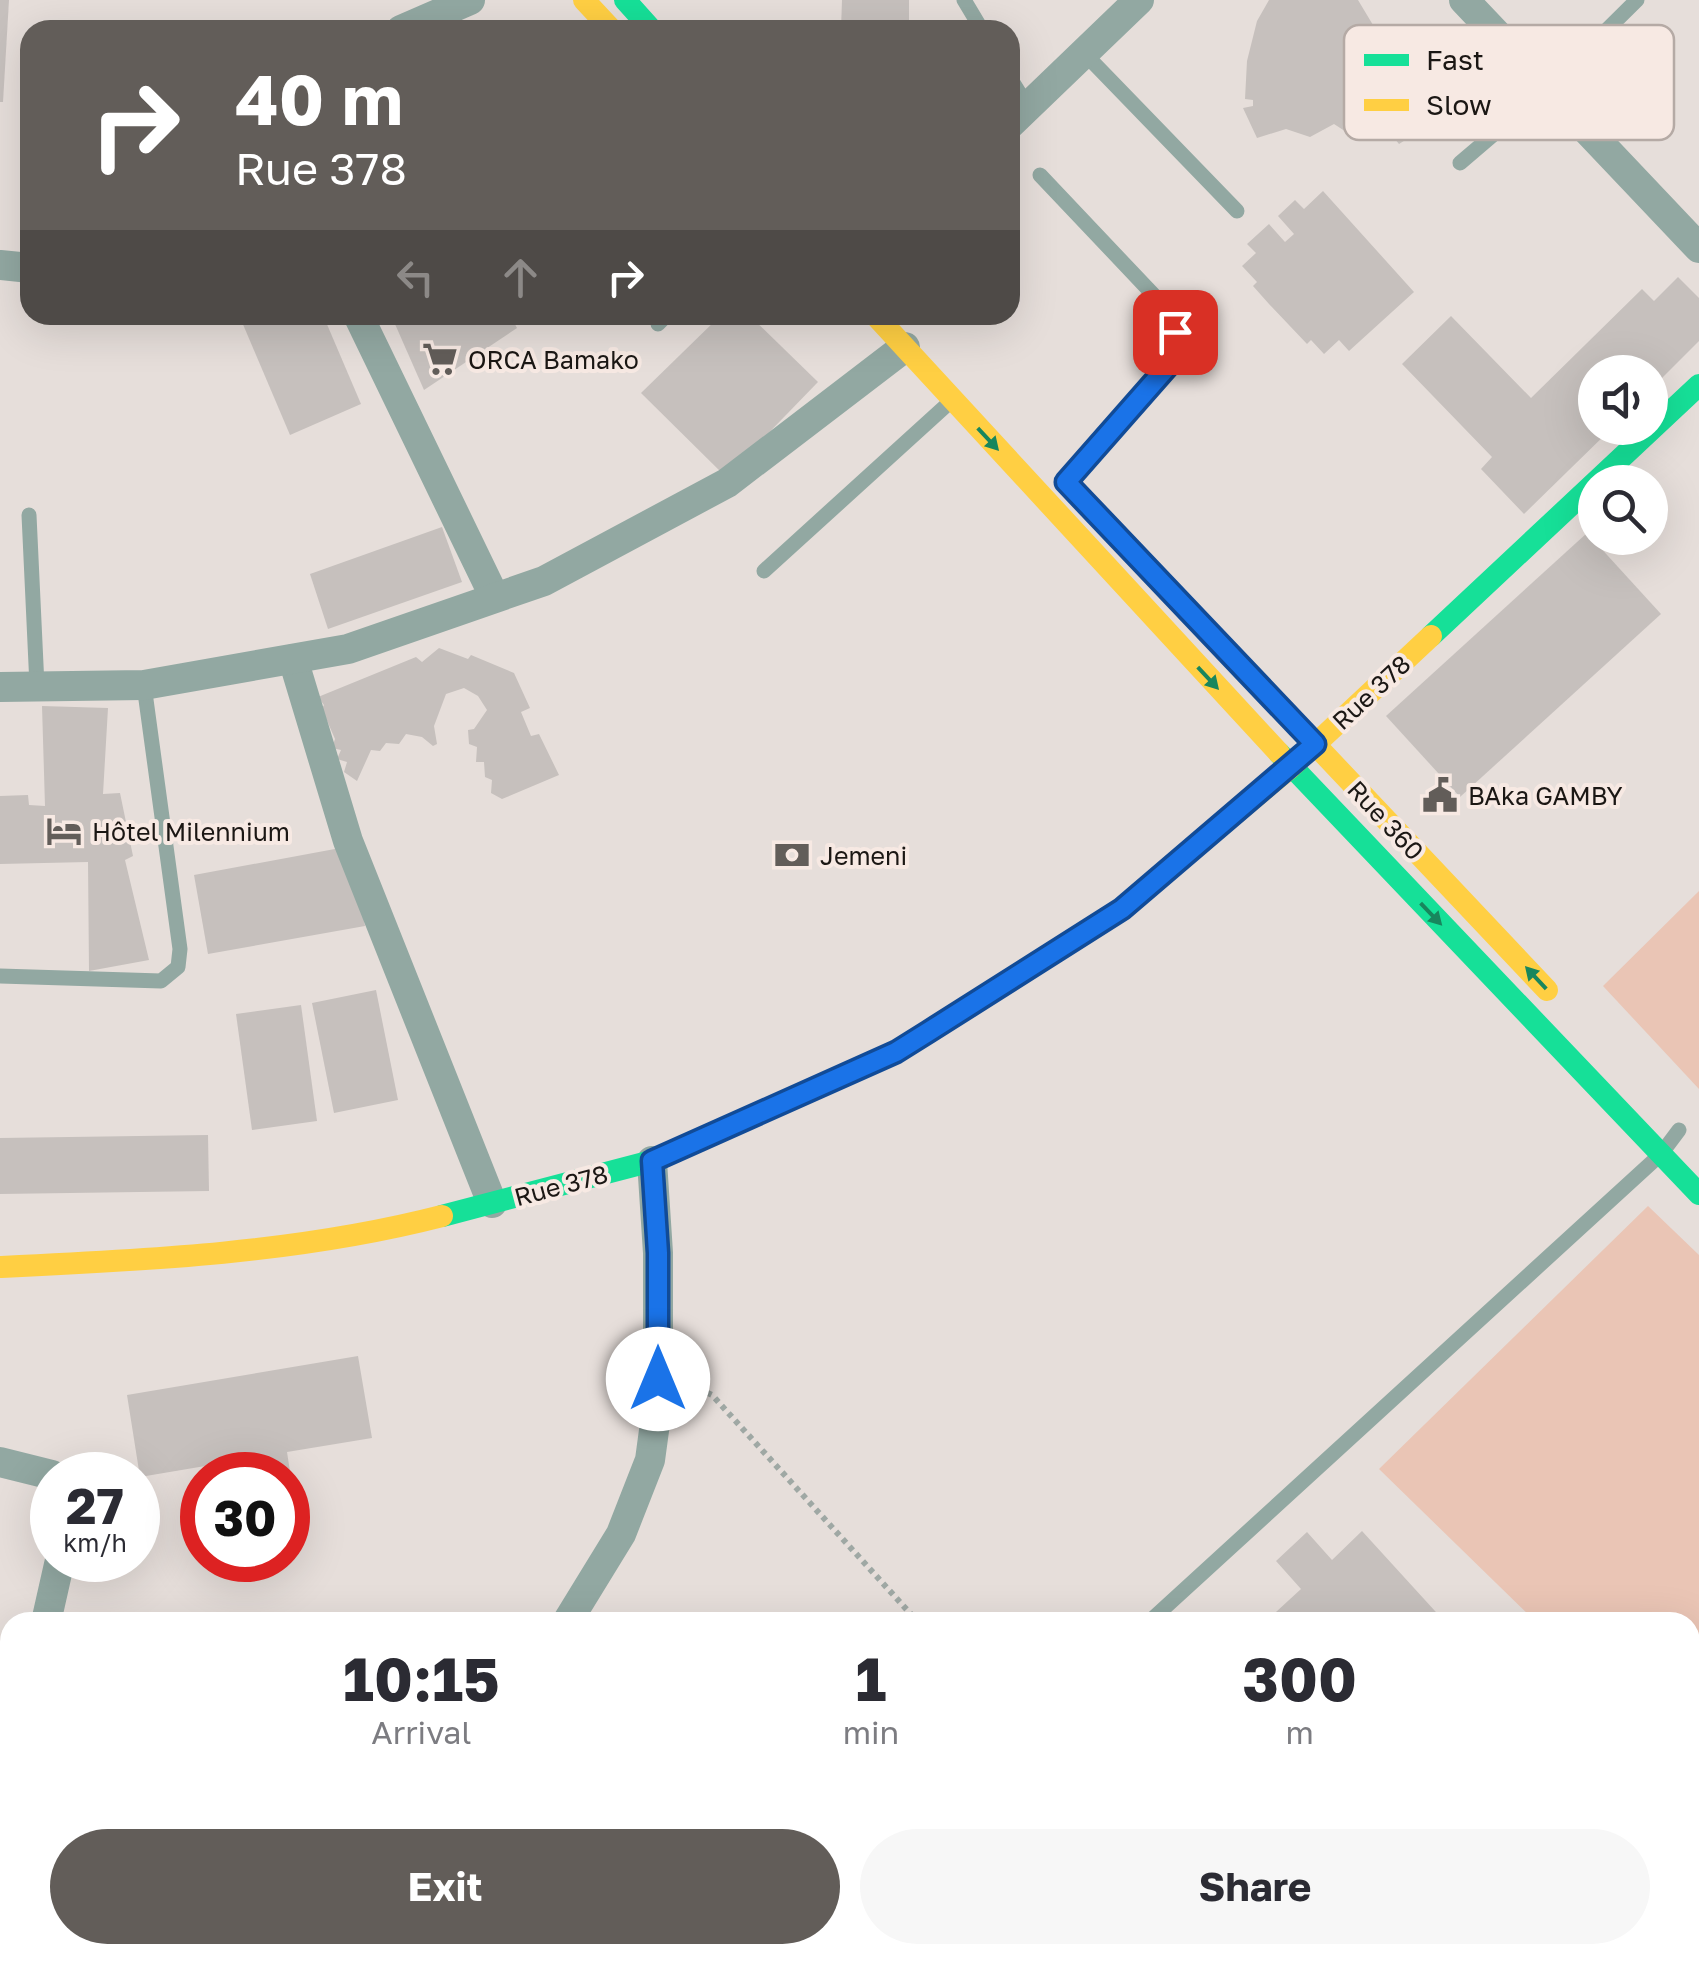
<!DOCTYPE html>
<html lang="en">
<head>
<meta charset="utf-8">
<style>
  :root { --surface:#fff; --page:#f7f7f7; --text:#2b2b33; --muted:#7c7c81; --accent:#625d59 }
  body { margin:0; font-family:"Golos Text",sans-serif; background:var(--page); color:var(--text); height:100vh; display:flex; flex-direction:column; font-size:38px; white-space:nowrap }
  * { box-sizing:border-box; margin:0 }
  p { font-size:32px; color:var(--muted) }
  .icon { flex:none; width:55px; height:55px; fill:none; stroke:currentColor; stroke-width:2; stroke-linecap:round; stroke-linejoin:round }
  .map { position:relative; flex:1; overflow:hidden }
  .panel { position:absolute; left:0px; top:1612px; width:1700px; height:352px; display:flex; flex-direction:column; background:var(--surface); border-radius:30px 30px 0 0; box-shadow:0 10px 40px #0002 }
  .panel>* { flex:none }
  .hud { position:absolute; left:20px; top:20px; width:1000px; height:305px; border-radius:30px; box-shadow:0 10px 40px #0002; background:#625d59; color:#fff; overflow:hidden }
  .controls { position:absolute; left:1578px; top:355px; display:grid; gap:20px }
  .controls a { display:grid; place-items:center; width:90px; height:90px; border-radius:50%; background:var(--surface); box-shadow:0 10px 40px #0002; font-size:50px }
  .speed { position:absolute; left:30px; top:1452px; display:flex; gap:20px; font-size:50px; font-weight:700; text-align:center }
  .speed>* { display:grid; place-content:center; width:130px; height:130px; border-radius:50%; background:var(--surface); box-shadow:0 10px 40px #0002; line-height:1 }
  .speed small { font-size:25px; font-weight:400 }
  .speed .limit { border:15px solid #d22; background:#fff; color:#111 }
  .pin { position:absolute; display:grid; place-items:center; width:85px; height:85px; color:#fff; margin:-42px; border-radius:20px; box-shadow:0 5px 15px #0006 }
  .me { position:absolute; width:110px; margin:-55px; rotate:0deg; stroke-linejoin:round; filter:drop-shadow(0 0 8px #0008) }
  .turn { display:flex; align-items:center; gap:35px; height:210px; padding:0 50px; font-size:45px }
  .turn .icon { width:130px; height:130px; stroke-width:2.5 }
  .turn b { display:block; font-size:70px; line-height:85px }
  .lanes { display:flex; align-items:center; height:95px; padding:0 50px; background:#0003; justify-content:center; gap:50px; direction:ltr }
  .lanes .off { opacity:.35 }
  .eta { display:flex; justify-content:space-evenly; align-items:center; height:170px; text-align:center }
  .eta b { font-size:60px; font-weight:700; line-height:70px }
  .primary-button { display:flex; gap:20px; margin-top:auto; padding:20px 50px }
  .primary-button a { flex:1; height:115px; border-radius:60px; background:var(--accent); color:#fff; font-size:40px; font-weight:700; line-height:115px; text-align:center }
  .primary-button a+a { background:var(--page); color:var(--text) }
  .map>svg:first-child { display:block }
  .green { fill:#eac5b5 }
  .building { fill:#c6c0bd }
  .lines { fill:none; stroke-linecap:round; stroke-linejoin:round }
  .path { stroke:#9fa8a4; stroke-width:6; stroke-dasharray:5 5; stroke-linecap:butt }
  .lane { stroke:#92a8a2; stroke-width:15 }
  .street { stroke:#92a8a2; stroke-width:30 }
  .fast { stroke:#16e098; stroke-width:22 }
  .slow { stroke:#ffcf43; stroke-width:22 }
  .oneway { fill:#18865d }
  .route-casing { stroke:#114b97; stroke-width:25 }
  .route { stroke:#1a73e8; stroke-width:18 }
  .labels { text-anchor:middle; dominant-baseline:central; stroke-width:8; stroke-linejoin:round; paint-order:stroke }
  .poi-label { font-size:25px; fill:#1b1714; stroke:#f7e9e3; text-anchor:start }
  .street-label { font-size:25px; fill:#1b1714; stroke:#f7e9e3 }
  .key { fill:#f7e9e3; stroke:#b5aaa5; stroke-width:2.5 }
  .key-label { font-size:28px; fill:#1b1714 }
</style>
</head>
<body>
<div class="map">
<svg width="1699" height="1963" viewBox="0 0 1699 1963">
  <rect width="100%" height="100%" fill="#e6deda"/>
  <g class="green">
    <polygon points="1699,891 1699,1089 1603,986"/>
    <polygon points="1648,1206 1699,1255 1699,1783 1690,1774 1690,1622 1536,1622 1379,1469"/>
  </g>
  <g class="building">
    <polygon points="0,0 9,0 3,102 0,102"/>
    <polygon points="842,0 909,0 909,30 841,30"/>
    <polygon points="1269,0 1358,0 1373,25 1422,62 1456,108 1399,144 1375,115 1357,139 1334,124 1310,137 1286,129 1257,138 1243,108 1253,106 1253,100 1245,99 1247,61 1257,21"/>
    <polygon points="1323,191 1414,292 1349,351 1339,340 1324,354 1311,340 1307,344 1269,304 1253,286 1257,282 1242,266 1256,253 1247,244 1269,224 1285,242 1294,234 1278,216 1295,200 1304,209"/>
    <polygon points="1678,277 1699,298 1699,341 1650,390 1650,372 1595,372 1595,428 1612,428 1524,514 1481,469 1492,457 1402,364 1451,316 1531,398 1642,289 1654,301"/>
    <polygon points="239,315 323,315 361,404 290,435"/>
    <polygon points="391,315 510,315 517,328 424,390"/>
    <polygon points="721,315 749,315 818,382 726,477 641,393"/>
    <polygon points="442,527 462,582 328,629 310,574"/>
    <polygon points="1587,533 1661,614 1460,797 1386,716"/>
    <polygon points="439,648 468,659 471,655 514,673 530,708 521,712 531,736 539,734 559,775 502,799 491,793 492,780 485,777 484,762 476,762 477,747 469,744 468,730 474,729 487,710 478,696 464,688 446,694 434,726 437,744 433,746 422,737 406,734 399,744 386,743 380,751 371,750 357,781 344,772 347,762 337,759 341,750 332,748 335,739 325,716 318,715 324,705 318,697 416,657 422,662"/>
    <polygon points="42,706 108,708 103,794 120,793 133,856 125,860 149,960 89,971 88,862 0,864 0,796 28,795 29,805 45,806"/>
    <polygon points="351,846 365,926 208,954 194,875"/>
    <polygon points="376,990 398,1100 334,1113 312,1003"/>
    <polygon points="301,1005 317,1121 252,1130 236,1014"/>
    <polygon points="208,1135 209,1191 0,1194 0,1138"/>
    <polygon points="358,1356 372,1438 287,1452 294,1497 288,1498 288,1475 226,1475 223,1463 140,1477 127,1395"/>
    <polygon points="1362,1531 1445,1622 1265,1622 1301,1589 1276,1561 1307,1532 1332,1560"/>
    <polygon points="1690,1925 1699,1927 1699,1963 1335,1963 1327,1955 1690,1955"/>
    <polygon points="33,1955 111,1955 110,1963 31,1963"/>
    <polygon points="919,1955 1237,1955 1229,1963 911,1963"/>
  </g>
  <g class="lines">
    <polyline class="path" points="689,1384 712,1395 918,1622"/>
    <g class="lane">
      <polyline points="964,0 982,30"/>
      <polyline points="1084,53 1237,211"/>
      <polyline points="1010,78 1028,107"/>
      <polyline points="1460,163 1548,88 1637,0"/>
      <path d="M1040,175L1165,307C1174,330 1176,342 1168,366L1066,482"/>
      <polyline points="658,324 667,315"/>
      <polyline points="29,515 37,686"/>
      <polyline points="764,571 950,402"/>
      <polyline points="0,976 161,981 178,967 180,949 144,685"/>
      <polyline points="1149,1622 1661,1154 1679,1130"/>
      <polyline points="776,1963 785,1955"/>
    </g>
    <g class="street">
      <polyline points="1464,0 1699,248"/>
      <polyline points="401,30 470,0"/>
      <polyline points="1010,124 1139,0"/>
      <polyline points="0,265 30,268"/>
      <polyline points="358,315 494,596"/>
      <polyline points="293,659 348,841 492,1203"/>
      <polyline points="0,687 144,685 348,649 544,581 727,483 905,347"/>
      <polyline points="0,1462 52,1475"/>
      <polyline points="46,1622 60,1560"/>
      <polyline points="567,1622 621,1534 650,1460 658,1401 658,1253 652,1161"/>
      <polyline points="0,1836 10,1790"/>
      <polyline points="410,1963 411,1955"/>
    </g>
    <g class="fast">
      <polyline points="625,0 652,30"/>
      <polyline points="1431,636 1699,385"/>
      <polyline points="1279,753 1699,1194"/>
      <polyline points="442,1216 652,1161 896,1052 922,1036"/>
    </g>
    <g class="slow">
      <polyline points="584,0 612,30"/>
      <polyline points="875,315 1279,753"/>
      <polyline points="1189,611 1547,990"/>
      <polyline points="922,1036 1121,909 1291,767 1431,636"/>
      <path d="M0,1267C148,1260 298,1253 442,1216"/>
    </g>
  </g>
  <defs><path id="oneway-solid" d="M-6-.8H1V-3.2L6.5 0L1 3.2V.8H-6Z" transform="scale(2.5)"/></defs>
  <g class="oneway">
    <use href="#oneway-solid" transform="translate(988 439) rotate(47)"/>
    <use href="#oneway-solid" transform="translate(1208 678) rotate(47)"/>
    <use href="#oneway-solid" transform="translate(1431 914) rotate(46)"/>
    <use href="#oneway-solid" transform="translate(1536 978) rotate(-133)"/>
  </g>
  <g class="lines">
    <defs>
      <polyline id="route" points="658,1379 658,1253 652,1161 896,1052 928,1032 1122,909 1315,744 1066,482 1168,366 1175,347 1175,332"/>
    </defs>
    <use href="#route" class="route-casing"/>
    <use href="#route" class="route"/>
  </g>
  <defs>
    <symbol id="supermarket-bare" viewBox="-9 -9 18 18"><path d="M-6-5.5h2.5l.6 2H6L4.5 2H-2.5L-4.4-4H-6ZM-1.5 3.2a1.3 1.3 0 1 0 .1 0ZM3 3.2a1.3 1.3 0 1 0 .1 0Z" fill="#625d59" stroke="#f7e9e3" stroke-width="2.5" paint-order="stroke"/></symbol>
    <symbol id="civic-bare" viewBox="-9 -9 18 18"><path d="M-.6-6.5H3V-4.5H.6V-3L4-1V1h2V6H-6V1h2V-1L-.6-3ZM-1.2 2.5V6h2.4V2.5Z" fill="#625d59" stroke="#f7e9e3" stroke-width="2.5" paint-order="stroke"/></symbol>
    <symbol id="hotel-bare" viewBox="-9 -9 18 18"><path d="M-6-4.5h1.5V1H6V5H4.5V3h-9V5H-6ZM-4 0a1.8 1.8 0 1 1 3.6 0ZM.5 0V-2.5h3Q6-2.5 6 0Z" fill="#625d59" stroke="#f7e9e3" stroke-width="2.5" paint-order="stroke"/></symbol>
    <symbol id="bank-bare" viewBox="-9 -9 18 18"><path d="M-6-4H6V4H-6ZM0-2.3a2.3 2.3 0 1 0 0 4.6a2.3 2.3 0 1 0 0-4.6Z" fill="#625d59" stroke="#f7e9e3" stroke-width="2.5" paint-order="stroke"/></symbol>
  </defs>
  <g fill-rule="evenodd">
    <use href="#supermarket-bare" x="415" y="334" width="50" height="50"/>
    <use href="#civic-bare" x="1415" y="770" width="50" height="50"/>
    <use href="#hotel-bare" x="39" y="806" width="50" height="50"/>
    <use href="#bank-bare" x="767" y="830" width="50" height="50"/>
  </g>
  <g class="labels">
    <g class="poi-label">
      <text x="468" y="359">ORCA Bamako</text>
      <text x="1468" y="795">BAka GAMBY</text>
      <text x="92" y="831">Hôtel Milennium</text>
      <text x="820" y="855">Jemeni</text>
    </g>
    <g class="street-label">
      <text transform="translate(1371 692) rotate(-43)">Rue 378</text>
      <text transform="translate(1386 820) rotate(47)">Rue 360</text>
      <text transform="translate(561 1185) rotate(-15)">Rue 378</text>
    </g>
  </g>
  <rect x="1344" y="25" width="330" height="115" rx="15" class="key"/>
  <rect x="1364" y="54" width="45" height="12" fill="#16e098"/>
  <rect x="1364" y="99" width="45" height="12" fill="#ffcf43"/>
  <g class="key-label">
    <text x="1426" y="70">Fast</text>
    <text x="1426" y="115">Slow</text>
  </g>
</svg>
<div class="controls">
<a><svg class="icon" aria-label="sound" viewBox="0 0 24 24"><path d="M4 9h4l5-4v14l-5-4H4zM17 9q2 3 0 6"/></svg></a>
<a><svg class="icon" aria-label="search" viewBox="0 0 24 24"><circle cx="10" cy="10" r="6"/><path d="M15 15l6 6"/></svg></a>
</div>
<div class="speed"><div>27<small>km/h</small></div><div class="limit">30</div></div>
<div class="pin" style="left:1175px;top:332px;background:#d93025"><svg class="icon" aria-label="arrive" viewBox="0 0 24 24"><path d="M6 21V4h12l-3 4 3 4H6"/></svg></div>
<svg class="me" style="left:658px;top:1379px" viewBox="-20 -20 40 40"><circle r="19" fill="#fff"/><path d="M0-13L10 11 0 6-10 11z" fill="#1a73e8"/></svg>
<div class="hud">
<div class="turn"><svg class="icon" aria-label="right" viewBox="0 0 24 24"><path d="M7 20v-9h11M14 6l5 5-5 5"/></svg><div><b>40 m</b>Rue 378</div></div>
<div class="lanes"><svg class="icon off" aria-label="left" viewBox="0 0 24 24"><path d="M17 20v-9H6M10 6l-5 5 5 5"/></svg><svg class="icon off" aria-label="ahead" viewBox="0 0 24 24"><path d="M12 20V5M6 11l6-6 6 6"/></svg><svg class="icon" aria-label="right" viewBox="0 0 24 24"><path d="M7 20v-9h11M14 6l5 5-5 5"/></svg></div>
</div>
<section class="panel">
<div class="eta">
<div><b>10:15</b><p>Arrival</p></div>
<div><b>1</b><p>min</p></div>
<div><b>300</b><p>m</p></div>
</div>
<div class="primary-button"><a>Exit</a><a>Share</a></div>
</section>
</div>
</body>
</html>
